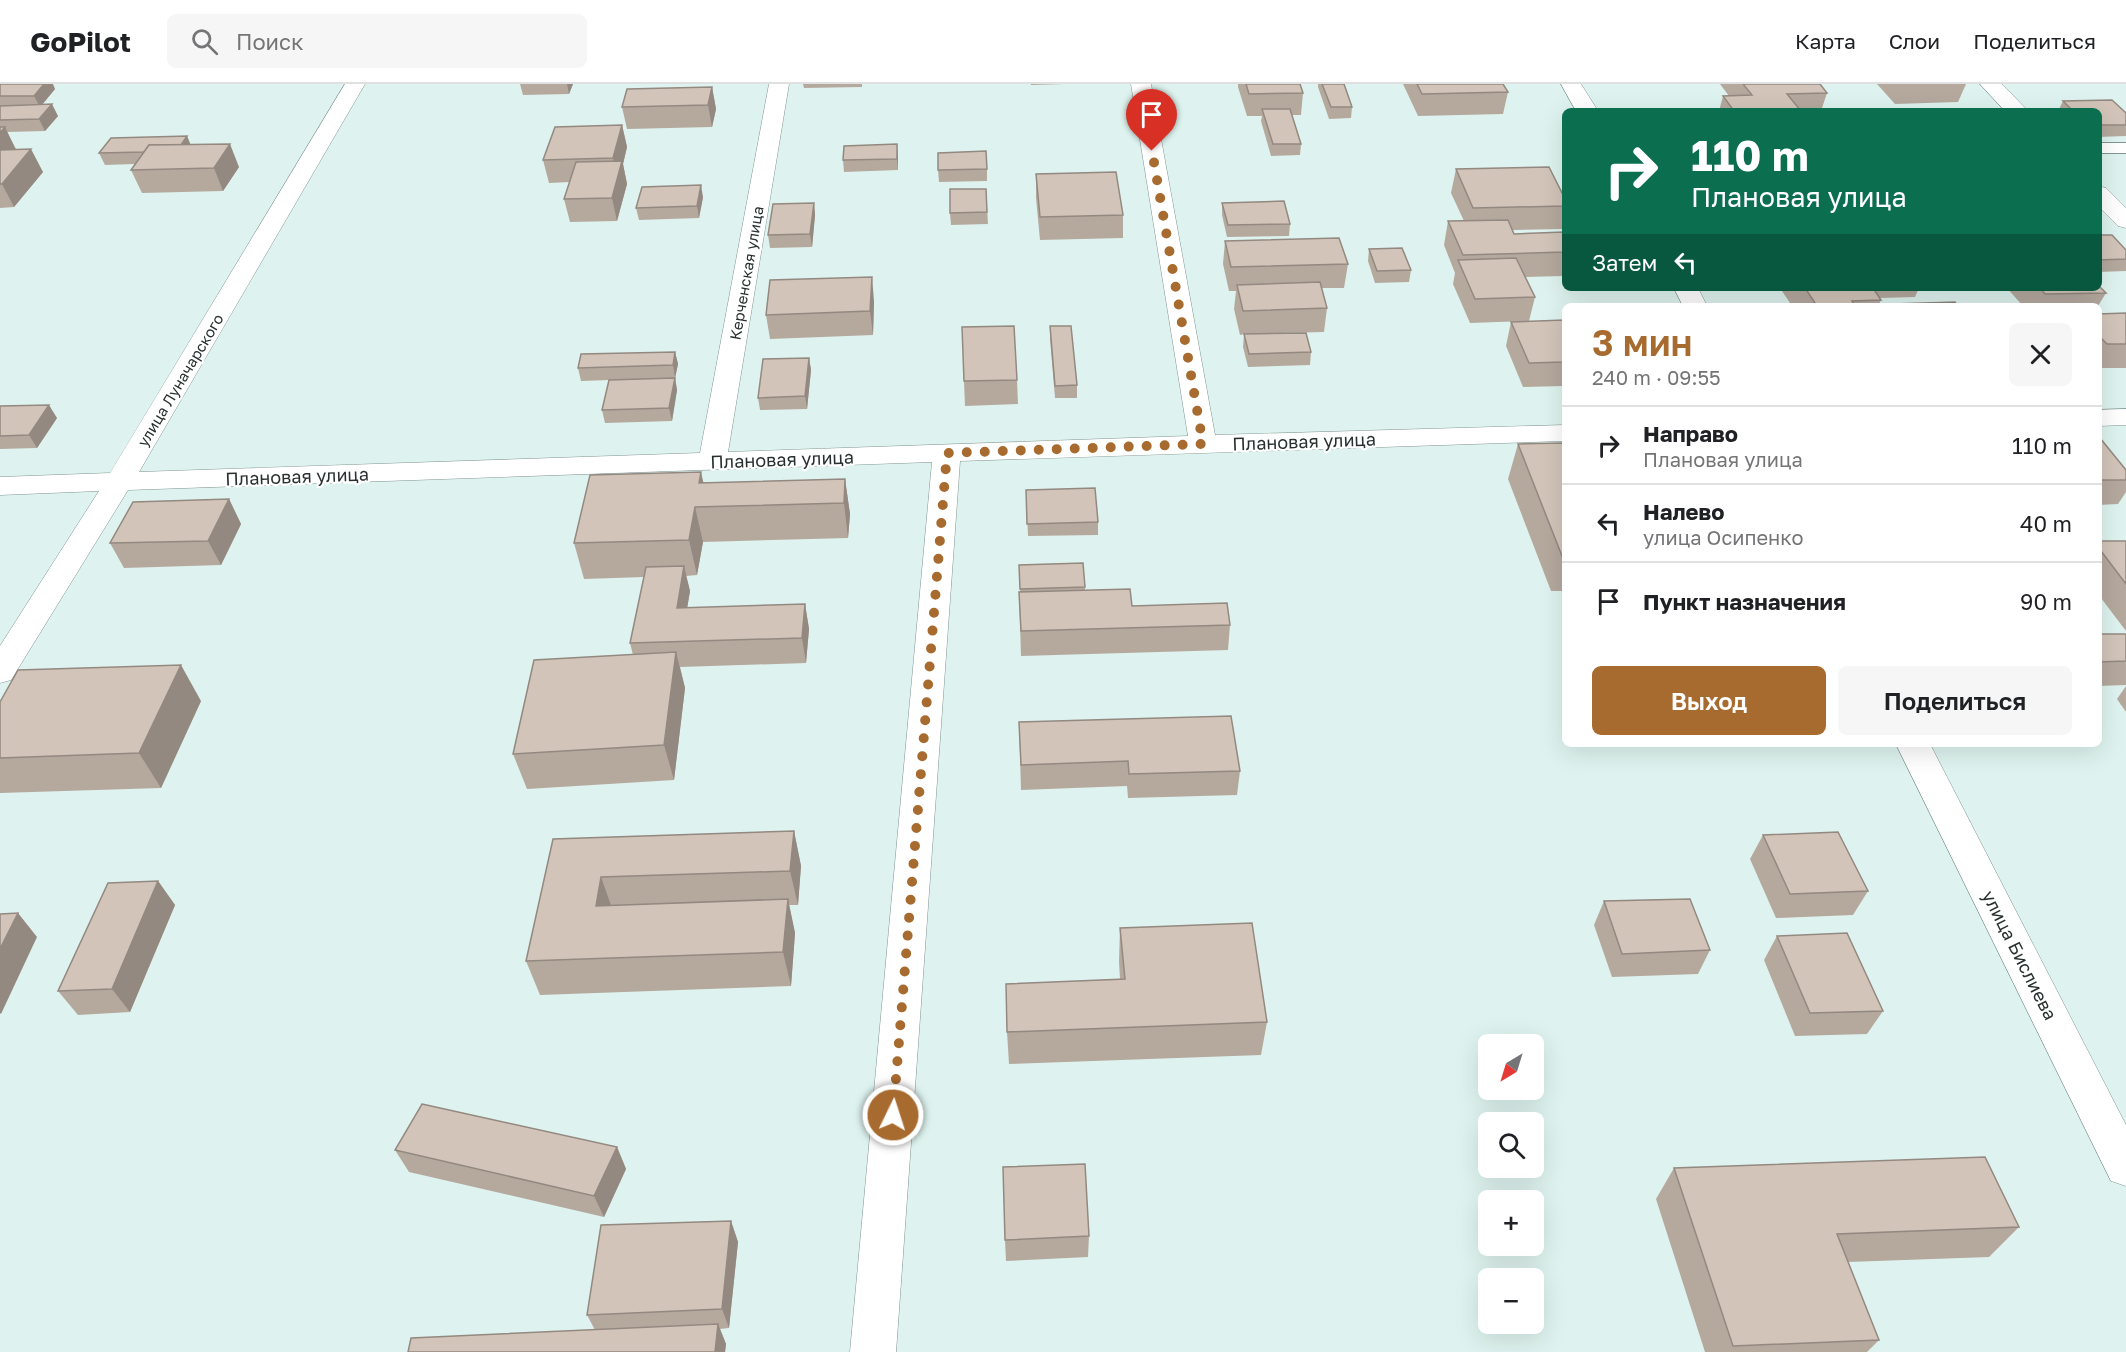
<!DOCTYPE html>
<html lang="ru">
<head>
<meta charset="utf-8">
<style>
  :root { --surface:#fff; --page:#f6f6f6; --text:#202124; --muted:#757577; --line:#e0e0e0; --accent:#a86b2f }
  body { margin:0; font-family:"Golos Text",sans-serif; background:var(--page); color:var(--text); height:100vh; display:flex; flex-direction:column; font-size:22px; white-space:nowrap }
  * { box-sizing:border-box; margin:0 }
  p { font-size:20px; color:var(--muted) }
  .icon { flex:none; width:33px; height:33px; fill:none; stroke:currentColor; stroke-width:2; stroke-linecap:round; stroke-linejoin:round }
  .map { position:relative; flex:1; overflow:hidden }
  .sheet { position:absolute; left:1562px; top:219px; width:540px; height:444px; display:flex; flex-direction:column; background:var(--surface); border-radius:9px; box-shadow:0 6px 24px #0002 }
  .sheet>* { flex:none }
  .guide { position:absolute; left:1562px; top:24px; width:540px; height:183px; border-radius:9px; box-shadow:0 6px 24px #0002; background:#0b6e4f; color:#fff; overflow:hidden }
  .needle { width:39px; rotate:218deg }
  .buttons { position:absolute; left:1478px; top:950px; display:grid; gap:12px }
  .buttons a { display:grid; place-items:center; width:66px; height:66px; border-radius:9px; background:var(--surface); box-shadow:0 6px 24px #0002; font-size:30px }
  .pin { position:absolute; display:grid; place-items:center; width:51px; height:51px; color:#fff; margin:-62px -26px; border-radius:50% 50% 50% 0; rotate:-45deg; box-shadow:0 0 6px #0007 }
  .pin .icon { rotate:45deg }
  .me { position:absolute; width:66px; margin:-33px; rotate:4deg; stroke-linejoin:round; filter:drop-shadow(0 0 4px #0008) }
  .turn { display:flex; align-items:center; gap:21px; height:126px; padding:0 30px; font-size:27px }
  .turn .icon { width:78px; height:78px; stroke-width:2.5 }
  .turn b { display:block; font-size:42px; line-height:51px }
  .then { display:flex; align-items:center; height:57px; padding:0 30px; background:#0003; gap:12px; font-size:22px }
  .round { display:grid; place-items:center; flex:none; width:63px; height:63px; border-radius:9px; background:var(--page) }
  .headline { display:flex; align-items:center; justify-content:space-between; height:102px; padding:0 30px }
  h1 { font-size:36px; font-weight:600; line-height:45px; color:var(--accent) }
  .primary-button { display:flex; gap:12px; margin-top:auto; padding:12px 30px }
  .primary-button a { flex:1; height:69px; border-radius:9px; background:var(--accent); color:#fff; font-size:24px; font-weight:600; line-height:69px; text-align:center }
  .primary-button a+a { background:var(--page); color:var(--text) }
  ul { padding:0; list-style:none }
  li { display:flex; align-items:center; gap:18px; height:78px; padding:0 30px; border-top:2px solid var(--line) }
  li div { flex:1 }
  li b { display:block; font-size:22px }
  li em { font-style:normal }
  header { display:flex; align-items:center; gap:36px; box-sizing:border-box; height:84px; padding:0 30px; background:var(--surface); border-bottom:2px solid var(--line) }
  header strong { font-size:28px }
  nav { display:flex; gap:33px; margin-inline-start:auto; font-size:21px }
  .search { width:420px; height:54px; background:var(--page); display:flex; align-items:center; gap:15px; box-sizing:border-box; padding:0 21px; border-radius:9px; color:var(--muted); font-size:22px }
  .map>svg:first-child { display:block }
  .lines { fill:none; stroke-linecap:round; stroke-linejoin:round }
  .service-casing { stroke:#819591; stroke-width:2 }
  .minor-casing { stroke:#819591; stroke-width:1 }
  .service { fill:#fff; fill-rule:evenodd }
  .minor { fill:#fff; fill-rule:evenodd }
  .wall { fill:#b5a99e }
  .shaded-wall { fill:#938981 }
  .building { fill:#d2c4b8; stroke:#938981; stroke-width:1.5 }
  .route { stroke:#a86b2f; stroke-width:10; stroke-dasharray:0 18 }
  .labels { text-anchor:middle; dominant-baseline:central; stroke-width:4.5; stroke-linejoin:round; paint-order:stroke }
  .far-street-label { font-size:15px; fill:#293130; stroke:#fff }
  .street-label { font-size:18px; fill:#293130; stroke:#fff }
</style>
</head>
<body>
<header>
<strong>GoPilot</strong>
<div class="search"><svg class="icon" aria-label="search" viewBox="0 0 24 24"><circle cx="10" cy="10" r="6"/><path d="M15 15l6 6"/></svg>Поиск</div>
<nav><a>Карта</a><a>Слои</a><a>Поделиться</a></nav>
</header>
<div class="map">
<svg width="2126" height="1268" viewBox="0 0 2126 1268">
  <rect width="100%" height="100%" fill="#def3ef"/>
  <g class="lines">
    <defs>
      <rect id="service" x="2098" y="59" width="28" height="10"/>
      <g id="minor">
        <polygon points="345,0 365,0 139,388 700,369 769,0 789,0 728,368 1188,352 1131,0 1151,0 1215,351 1564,341 1564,357 960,377 896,1268 850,1268 932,378 128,406 11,596 0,599 0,562 99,407 0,411 0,393 110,389"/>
        <polygon points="1561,0 1581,0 1598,27 1576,27"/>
        <polygon points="1980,0 2002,0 2028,27 2005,27"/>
        <polygon points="2098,102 2106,104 2126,124 2126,144 2118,142 2098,122"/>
        <polygon points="1674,204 1698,204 1707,222 1683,222"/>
        <polygon points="2126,325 2126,341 2098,342 2098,326"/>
        <polygon points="1896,660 1930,660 2126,1041 2126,1102 2111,1097"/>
      </g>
    </defs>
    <use href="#service" class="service-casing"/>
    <use href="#minor" class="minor-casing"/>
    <use href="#service" class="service"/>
    <use href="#minor" class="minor"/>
  </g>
  <g class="wall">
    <polygon points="0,0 55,5 42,21 58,32 45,47 7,48 16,65 43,88 14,123 0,124"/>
    <polygon points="520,0 573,0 569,10 523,11"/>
    <polygon points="803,0 862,0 862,3 804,4"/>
    <polygon points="1031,0 1064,0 1031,1"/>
    <polygon points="1238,0 1300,0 1303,9 1301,31 1292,31 1301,60 1300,71 1271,72 1261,37 1262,32 1247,32 1238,3"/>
    <polygon points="1318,0 1344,0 1352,23 1351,34 1329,35 1318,3"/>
    <polygon points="1403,0 1503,0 1508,8 1503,30 1418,32"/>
    <polygon points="1720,0 1820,0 1827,9 1821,27 1719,27 1723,12 1729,12"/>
    <polygon points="1877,0 1966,0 1958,18 1895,20"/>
    <polygon points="712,3 716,25 712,43 627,45 622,23"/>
    <polygon points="2063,17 2126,29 2126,52 2098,53 2098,27 2058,27"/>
    <polygon points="622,41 627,63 623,80 627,100 617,137 570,138 564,115 570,98 549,99 543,76"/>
    <polygon points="187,52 190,61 239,83 223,107 142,109 131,86 135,80 105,81 99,69"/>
    <polygon points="898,72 898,86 844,88 843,76"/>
    <polygon points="987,85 987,97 939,98 938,86"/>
    <polygon points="1456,85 1564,113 1564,140 1563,145 1513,146 1514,150 1564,148 1564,192 1525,193 1535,213 1529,237 1470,239 1453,200 1455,189 1444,161 1448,137 1464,137 1451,109"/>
    <polygon points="1036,90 1123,131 1123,154 1040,156 1036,114"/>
    <polygon points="986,105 988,140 951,141 950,129"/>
    <polygon points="703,113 699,134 639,136 636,124"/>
    <polygon points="814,119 815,131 812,163 770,164 768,151"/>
    <polygon points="1222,119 1290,140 1289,152 1227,153 1222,131"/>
    <polygon points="2098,151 2126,166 2126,187 2098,188"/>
    <polygon points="1225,157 1348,180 1344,204 1321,204 1327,224 1324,248 1284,249 1311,268 1310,281 1248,283 1243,263 1244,250 1240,251 1234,225 1236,207 1229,207 1223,180"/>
    <polygon points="1369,165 1411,186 1409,198 1375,199 1368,177"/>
    <polygon points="1780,204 1919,204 1915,213 1880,214 1881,216 1878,222 1792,222"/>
    <polygon points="2007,204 2098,204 2106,209 2098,222 2002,222 2022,221"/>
    <polygon points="874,217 873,251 770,255 766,231"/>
    <polygon points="2126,229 2126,284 2098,284 2098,230"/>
    <polygon points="1564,236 1564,302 1523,303 1506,262 1511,238"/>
    <polygon points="1050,242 1077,301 1077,314 1055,314 1050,255"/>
    <polygon points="675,268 678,280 675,294 677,306 672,337 605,339 602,326 609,296 581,297 578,284"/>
    <polygon points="809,274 811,286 807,325 760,326 758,314"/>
    <polygon points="1017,296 1018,320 965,322 964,297"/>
    <polygon points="0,322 57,334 37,364 0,365"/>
    <polygon points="2098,355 2126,386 2126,408 2118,420 2098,421"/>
    <polygon points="1564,359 1564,507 1551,507 1508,395 1518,360"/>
    <polygon points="845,395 850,430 848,454 703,458 697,491 686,492 690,507 687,524 805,520 809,545 806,579 680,583 685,604 674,696 527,705 513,670 633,571 630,559 644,493 584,495 574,459 704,399"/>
    <polygon points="1026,406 1098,438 1098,451 1028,452"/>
    <polygon points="229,415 241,440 221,481 124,484 110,459"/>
    <polygon points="2098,457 2126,457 2126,547 2098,510"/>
    <polygon points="1083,479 1085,506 1132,522 1230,541 1228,566 1021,572 1019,508 1020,508 1019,481"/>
    <polygon points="2098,550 2126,550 2126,601 2098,602"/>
    <polygon points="2126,602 2126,628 2117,615"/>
    <polygon points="201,617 161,704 0,709 0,618"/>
    <polygon points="1019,638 1240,687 1237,711 1128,714 1127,702 1021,706"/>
    <polygon points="794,747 801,782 798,821 789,821 795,849 791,902 540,911 526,877 553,755"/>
    <polygon points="1763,751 1868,807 1853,831 1776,834 1750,775"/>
    <polygon points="158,797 175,821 130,928 78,931 58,907"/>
    <polygon points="1604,817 1710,866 1698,890 1612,893 1594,841"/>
    <polygon points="1120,844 1267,938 1261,971 1009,980 1007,948 1120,895 1119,878"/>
    <polygon points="1777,852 1883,927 1867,950 1795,952 1764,876"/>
    <polygon points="617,1063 626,1085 604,1133 409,1088 395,1066"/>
    <polygon points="1674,1084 2019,1143 1989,1173 1848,1178 1879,1256 1867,1268 1705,1268 1656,1115"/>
    <polygon points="731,1137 738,1158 729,1244 720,1245 726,1260 725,1268 408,1268 595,1246 587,1231"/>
    <polygon points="1089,1152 1088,1173 1006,1177 1005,1156"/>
  </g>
  <g class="shaded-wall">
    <polygon points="44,0 53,0 55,5 40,23 34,12"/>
    <polygon points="567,0 573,0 569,10"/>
    <polygon points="712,3 716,25 712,43 708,21"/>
    <polygon points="52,20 58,32 45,47 39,35"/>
    <polygon points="622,41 627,63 623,80 627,100 617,137 612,114 617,94 613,74"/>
    <polygon points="5,43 16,66 0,84 0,49"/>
    <polygon points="187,52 192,64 176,68"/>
    <polygon points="230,60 239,83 223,107 214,84"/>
    <polygon points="897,60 898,72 898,86 897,75"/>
    <polygon points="31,65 43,88 14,123 2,100"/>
    <polygon points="701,101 703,113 699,134 697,122"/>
    <polygon points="814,119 815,131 812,163 810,150"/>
    <polygon points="872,193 874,217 873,251 870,227"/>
    <polygon points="675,268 678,280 675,294 673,281"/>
    <polygon points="809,274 811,286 807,325 805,312"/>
    <polygon points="675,294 677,306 672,337 669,324"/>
    <polygon points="49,321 57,334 37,364 29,351"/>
    <polygon points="701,388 709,423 699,399"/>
    <polygon points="845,395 850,430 848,454 844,419"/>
    <polygon points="229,415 241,440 221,481 208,457"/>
    <polygon points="695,423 703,458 697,491 689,456"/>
    <polygon points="684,482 690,507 683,549 677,524"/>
    <polygon points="805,520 809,545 806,579 802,554"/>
    <polygon points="676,568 685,604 674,696 664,661"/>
    <polygon points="181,581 201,617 161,704 139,669"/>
    <polygon points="794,747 801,782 798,821 790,787"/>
    <polygon points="601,793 613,827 596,822"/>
    <polygon points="158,797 175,821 130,928 112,905"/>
    <polygon points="788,815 795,849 791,902 783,868"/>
    <polygon points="18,829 37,853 1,930 0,929 0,865"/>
    <polygon points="617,1063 626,1085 604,1133 594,1112"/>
    <polygon points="731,1137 738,1158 729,1244 722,1225"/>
    <polygon points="718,1240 726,1260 725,1268 715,1268"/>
  </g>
  <g class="building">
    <polygon points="0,0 44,0 34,12 0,12"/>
    <polygon points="1246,0 1300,0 1303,9 1249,10"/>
    <polygon points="1322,0 1344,0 1352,23 1331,23"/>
    <polygon points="1417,0 1503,0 1508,8 1422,10"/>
    <polygon points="1743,0 1820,0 1827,9 1787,10 1801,27 1734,27 1723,12 1752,11"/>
    <polygon points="712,3 708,21 622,23 627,5"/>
    <polygon points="2112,16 2126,29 2126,41 2098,41 2098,27 2073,27 2063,17"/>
    <polygon points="52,20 39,35 0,36 0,22"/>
    <polygon points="1262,25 1290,25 1301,60 1273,60"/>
    <polygon points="622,41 613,74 543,76 555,43"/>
    <polygon points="0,43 5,43 0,49"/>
    <polygon points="187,52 181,61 149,61 144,68 99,69 111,54"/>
    <polygon points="230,60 214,84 131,86 149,61"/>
    <polygon points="897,60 897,75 843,76 844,62"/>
    <polygon points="31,65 2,100 0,100 0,66"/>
    <polygon points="986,67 987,85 938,86 938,69"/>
    <polygon points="622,77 612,114 564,115 576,78"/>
    <polygon points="1549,83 1564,113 1564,122 1473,124 1456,85"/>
    <polygon points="1116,88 1123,131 1040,133 1036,90"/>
    <polygon points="701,101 697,122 636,124 642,103"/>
    <polygon points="950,105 986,105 987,128 950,129"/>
    <polygon points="1284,117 1290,140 1228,141 1222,119"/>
    <polygon points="814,119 810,150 768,151 773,120"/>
    <polygon points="1508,136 1514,150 1564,148 1564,168 1463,171 1448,137"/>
    <polygon points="2098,151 2112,151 2126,166 2126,175 2098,176"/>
    <polygon points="1339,154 1348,180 1231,183 1225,157"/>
    <polygon points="1402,164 1411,186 1377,187 1369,165"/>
    <polygon points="1516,174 1535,213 1475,215 1458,176"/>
    <polygon points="872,193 870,227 766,231 770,196"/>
    <polygon points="1320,198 1327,224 1243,227 1237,201"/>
    <polygon points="2098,201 2106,209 2045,210 2040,204 2098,204"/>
    <polygon points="1805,204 1873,204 1881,216 1852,217 1855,222 1817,222"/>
    <polygon points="1955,218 1958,222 1894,222 1893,220"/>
    <polygon points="2026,221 2027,222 2002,222"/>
    <polygon points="2126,229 2126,260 2107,260 2098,251 2098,230"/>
    <polygon points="1564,236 1564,278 1529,279 1511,238"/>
    <polygon points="1014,242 1017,296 964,297 962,243"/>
    <polygon points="1050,242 1071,242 1077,301 1055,302"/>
    <polygon points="1306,249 1311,268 1249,270 1244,250"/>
    <polygon points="675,268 673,281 578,284 581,270"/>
    <polygon points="809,274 805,312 758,314 763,275"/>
    <polygon points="675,294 669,324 602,326 609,296"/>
    <polygon points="49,321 29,351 0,352 0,322"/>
    <polygon points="2100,354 2126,386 2126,396 2098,396 2098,355"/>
    <polygon points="1564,359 1564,472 1562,472 1518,360"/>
    <polygon points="701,388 699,399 845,395 844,419 695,423 689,456 574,459 590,391"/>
    <polygon points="1095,404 1098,438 1027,440 1026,406"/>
    <polygon points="229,415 208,457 110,459 133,418"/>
    <polygon points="2098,457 2126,457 2126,500 2098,463"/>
    <polygon points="1083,479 1085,503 1020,505 1019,481"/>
    <polygon points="684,482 677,524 805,520 802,554 630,559 646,483"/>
    <polygon points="1130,505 1132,522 1227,519 1230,541 1021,547 1019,508"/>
    <polygon points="2098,550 2126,550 2126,577 2098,578"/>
    <polygon points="676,568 664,661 513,670 534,576"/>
    <polygon points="181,581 139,669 0,674 0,618 18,586"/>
    <polygon points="1231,632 1240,687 1129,690 1128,677 1021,681 1019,638"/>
    <polygon points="794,747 790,787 601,793 596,822 788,815 783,868 526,877 553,755"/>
    <polygon points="1838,748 1868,807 1790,810 1763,751"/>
    <polygon points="158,797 112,905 58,907 108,799"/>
    <polygon points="1690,815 1710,866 1622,870 1604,817"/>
    <polygon points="18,829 0,865 0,830"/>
    <polygon points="1252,839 1267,938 1007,948 1006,900 1125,895 1120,844"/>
    <polygon points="1847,849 1883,927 1810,929 1777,852"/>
    <polygon points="422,1020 617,1063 594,1112 395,1066"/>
    <polygon points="1985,1073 2019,1143 1837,1150 1879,1256 1733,1262 1674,1084"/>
    <polygon points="1085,1080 1089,1152 1005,1156 1003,1083"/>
    <polygon points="731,1137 722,1225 587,1231 601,1141"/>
    <polygon points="718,1240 715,1268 408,1268 411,1254"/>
  </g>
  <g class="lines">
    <polyline class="route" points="893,1031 947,369 1203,360 1152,67"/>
  </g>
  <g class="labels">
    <g class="far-street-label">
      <text transform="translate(746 189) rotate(-80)">Керченская улица</text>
      <text transform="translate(180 296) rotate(-59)">улица Луначарского</text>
    </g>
    <g class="street-label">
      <text transform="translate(1304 357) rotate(-2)">Плановая улица</text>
      <text transform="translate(782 375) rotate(-2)">Плановая улица</text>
      <text transform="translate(297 392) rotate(-2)">Плановая улица</text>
      <text transform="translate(2020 871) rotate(63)">улица Бислиева</text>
    </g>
  </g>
</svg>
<div class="buttons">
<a><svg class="needle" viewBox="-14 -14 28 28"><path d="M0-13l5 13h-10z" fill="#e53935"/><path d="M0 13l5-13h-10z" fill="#757577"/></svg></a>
<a><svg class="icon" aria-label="search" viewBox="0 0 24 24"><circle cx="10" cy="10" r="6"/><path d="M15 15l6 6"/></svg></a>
<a>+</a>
<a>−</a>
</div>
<div class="pin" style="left:1152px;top:67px;background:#d93025"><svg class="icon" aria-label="arrive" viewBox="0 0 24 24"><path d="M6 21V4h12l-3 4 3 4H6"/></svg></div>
<svg class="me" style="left:893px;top:1031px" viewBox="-20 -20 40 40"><circle r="17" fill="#a86b2f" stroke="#fff" stroke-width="3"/><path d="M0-11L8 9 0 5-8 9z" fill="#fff"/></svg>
<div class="guide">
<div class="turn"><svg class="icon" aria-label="right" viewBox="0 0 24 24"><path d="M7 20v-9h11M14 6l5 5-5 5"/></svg><div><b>110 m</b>Плановая улица</div></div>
<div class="then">Затем<svg class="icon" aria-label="left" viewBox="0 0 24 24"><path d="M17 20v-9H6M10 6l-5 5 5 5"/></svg></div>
</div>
<section class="sheet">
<div class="headline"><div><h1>3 мин</h1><p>240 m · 09:55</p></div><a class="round"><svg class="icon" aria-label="close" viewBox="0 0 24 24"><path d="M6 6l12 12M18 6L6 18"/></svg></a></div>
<ul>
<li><svg class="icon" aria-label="right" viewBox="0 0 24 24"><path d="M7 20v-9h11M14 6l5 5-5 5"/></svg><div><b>Направо</b><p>Плановая улица</p></div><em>110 m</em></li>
<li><svg class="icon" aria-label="left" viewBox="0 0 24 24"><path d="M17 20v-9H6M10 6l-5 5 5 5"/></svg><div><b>Налево</b><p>улица Осипенко</p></div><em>40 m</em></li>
<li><svg class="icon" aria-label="arrive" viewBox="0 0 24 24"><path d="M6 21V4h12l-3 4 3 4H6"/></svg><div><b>Пункт назначения</b></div><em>90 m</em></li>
</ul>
<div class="primary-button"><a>Выход</a><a>Поделиться</a></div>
</section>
</div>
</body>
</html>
